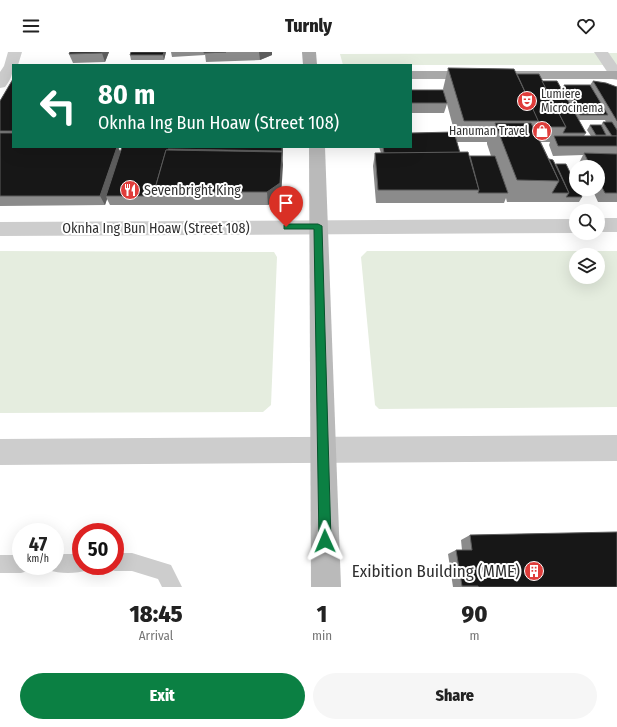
<!DOCTYPE html>
<html lang="en">
<head>
<meta charset="utf-8">
<style>
  :root { --surface:#fff; --page:#f6f6f6; --text:#222; --muted:#767676; --accent:#0b8043 }
  body { margin:0; font-family:"Fira Sans Condensed",sans-serif; background:var(--page); color:var(--text); height:100vh; display:flex; flex-direction:column; font-size:15px; white-space:nowrap }
  * { box-sizing:border-box; margin:0 }
  p { font-size:13px; color:var(--muted) }
  .icon { flex:none; width:22px; height:22px; fill:none; stroke:currentColor; stroke-width:2; stroke-linecap:round; stroke-linejoin:round }
  .map { position:relative; height:535px; overflow:hidden }
  .side { display:flex; flex-direction:column; background:var(--surface); flex:1 }
  .side>* { flex:none }
  .top-card { position:absolute; left:12px; top:12px; width:400px; height:84px; border-radius:0px; box-shadow:0 4px 16px #0002; background:#0b6e4f; color:#fff; overflow:hidden }
  .tools { position:absolute; left:569px; top:108px; display:grid; gap:8px }
  .tools a { display:grid; place-items:center; width:36px; height:36px; border-radius:50%; background:var(--surface); box-shadow:0 4px 16px #0002; font-size:20px }
  .speed { position:absolute; left:12px; top:471px; display:flex; gap:8px; font-size:20px; font-weight:700; text-align:center }
  .speed>* { display:grid; place-content:center; width:52px; height:52px; border-radius:50%; background:var(--surface); box-shadow:0 4px 16px #0002; line-height:1 }
  .speed small { font-size:10px; font-weight:400 }
  .speed .limit { border:6px solid #d22; background:#fff; color:#111 }
  .pin { position:absolute; display:grid; place-items:center; width:34px; height:34px; color:#fff; margin:-41px -17px; border-radius:50% 50% 50% 0; rotate:-45deg; box-shadow:0 0 4px #0007 }
  .pin .icon { rotate:45deg }
  .me { position:absolute; width:44px; margin:-22px; rotate:359deg; stroke-linejoin:round; filter:drop-shadow(0 0 3px #0008) }
  .turn { display:flex; align-items:center; gap:14px; height:84px; padding:0 20px; font-size:18px }
  .turn .icon { width:52px; height:52px; stroke-width:2.5 }
  .turn b { display:block; font-size:28px; line-height:34px }
  .eta { display:flex; justify-content:space-evenly; align-items:center; height:68px; text-align:center }
  .eta b { font-size:24px; font-weight:800; line-height:28px }
  .button { display:flex; gap:8px; margin-top:auto; padding:8px 20px }
  .button a { flex:1; height:46px; border-radius:24px; background:var(--accent); color:#fff; font-size:16px; font-weight:800; line-height:46px; text-align:center }
  .button a+a { background:var(--page); color:var(--text) }
  header { display:flex; justify-content:space-between; align-items:center; height:52px; padding:0 20px; background:var(--surface); font-size:18px; font-weight:800 }
  .map>svg:first-child { display:block }
  .green { fill:#e5eddf; fill-rule:evenodd }
  .lines { fill:none; stroke-linecap:round; stroke-linejoin:round }
  .service { fill:#cdcdcd; fill-rule:evenodd }
  .tertiary { fill:#cdcdcd; fill-rule:evenodd }
  .secondary { fill:#bababa; fill-rule:evenodd }
  .primary { fill:#a8a8a8; fill-rule:evenodd }
  .wall { fill:#8b8b8b; fill-rule:evenodd }
  .shaded-wall { fill:#5d5d5d }
  .building { fill:#171717; stroke:#5d5d5d }
  .route { fill:#0b8043; stroke:#07532c }
  .labels { text-anchor:middle; dominant-baseline:central; stroke-width:4; stroke-linejoin:round; paint-order:stroke }
  .far-poi-label { font-size:12px; fill:#303030; stroke:#fff; text-anchor:start }
  .poi-label { font-size:14px; fill:#303030; stroke:#fff; text-anchor:start }
  .street-label { font-size:14px; fill:#303030; stroke:#fff }
  .near-poi-label { font-size:17px; fill:#303030; stroke:#fff; text-anchor:end }
</style>
</head>
<body>
<header><svg class="icon" aria-label="menu" viewBox="0 0 24 24"><path d="M4 6h16M4 12h16M4 18h16"/></svg>Turnly<svg class="icon" aria-label="heart" viewBox="0 0 24 24"><path d="M12 20l-8-8c-3-5 5-10 8-4 3-6 11-1 8 4z"/></svg></header>
<div class="map">
<svg width="617" height="535" viewBox="0 0 617 535">
  <rect width="100%" height="100%" fill="#fff"/>
  <g class="green">
    <polygon points="617,1 617,13 343,13 340,2"/>
    <polygon points="0,199 274,200 277,205 271,353 263,360 0,361"/>
    <path d="M367,199H617V355L379,357L375,353L361,205ZM576,203H598V225H576Z"/>
  </g>
  <g class="lines">
    <g class="service">
      <polygon points="115,501 132,501 171,513 182,535 162,535 158,527 132,519 115,519 108,517 107,514 115,514"/>
      <path d="M55,502H81V514H89L88,518C76,522 60,522 48,518L47,514H55Z"/>
      <polygon points="0,503 21,503 21,514 30,514 28,519 21,521 0,521"/>
    </g>
    <g class="tertiary">
      <path d="M8,0H22L18,13H13C13,22 11,27 5,35L0,36V20L4,14Z"/>
      <polygon points="594,0 608,0 617,13 617,28 612,27"/>
      <rect x="598" y="166" width="19" height="14"/>
      <polygon points="576,167 576,181 0,184 0,170"/>
      <polygon points="617,383 617,409 0,413 0,387"/>
    </g>
    <polygon class="secondary" points="309,95 325,95 341,535 311,535"/>
    <g class="primary">
      <polygon points="302,0 316,0 317,13 303,13"/>
      <polygon points="411,19 476,19 481,20 483,23 481,26 476,27 411,27"/>
      <polygon points="510,19 617,19 617,27 510,27 505,26 503,23 505,20"/>
    </g>
  </g>
  <g class="wall">
    <polygon points="70,0 109,0 105,10 73,11 69,2"/>
    <polygon points="166,0 164,8 131,8 130,3"/>
    <polygon points="171,0 272,0 272,3 260,8 206,10 205,2 205,3 172,5"/>
    <path d="M448,16L517,22L542,29L562,38L564,33H590L593,29L617,35V150H598L592,137H598V115H581L579,111L583,103L553,104L549,93L550,90H541L549,107L556,112L582,145L579,150H507L506,146L504,151H376L373,114L375,101H381L379,95H411L456,86L447,52L444,61H411V38L444,42L443,37ZM578,68H605L606,70H603L601,73H590L587,78L591,84H584L586,81ZM457,90H487V92L491,104H470L460,101Z"/>
    <polygon points="13,27 13,95 118,95 120,100 122,95 283,95 281,144 268,153 110,153 107,147 105,153 0,154 0,49"/>
    <polygon points="470,483 617,535 453,535 448,502 456,498 462,498 461,488"/>
  </g>
  <g class="shaded-wall">
    <polygon points="102,0 109,0 105,10 102,1"/>
    <polygon points="164,0 166,0 164,8 163,3"/>
    <polygon points="259,0 272,0 272,3 260,8"/>
    <polygon points="117,95 118,95 122,103 106,144 107,147 105,153 100,144"/>
    <polygon points="282,95 283,95 283,108 282,99"/>
    <polygon points="282,100 283,113 281,144 268,153 267,140"/>
  </g>
  <g class="building">
    <polygon points="70,0 102,0 102,1 69,2"/>
    <polygon points="131,0 164,0 163,3 130,3"/>
    <polygon points="204,0 226,0 204,1"/>
    <polygon points="448,16 514,17 539,69 464,69"/>
    <polygon points="517,22 539,22 566,75 541,75"/>
    <polygon points="13,27 13,79 0,79 0,49"/>
    <polygon points="542,29 557,29 586,81 563,81 566,75"/>
    <polygon points="593,29 606,31 617,35 617,69"/>
    <polygon points="564,33 590,33 608,63 580,63"/>
    <polygon points="411,38 443,38 447,51 411,51"/>
    <polygon points="603,70 612,70 617,78 617,84 612,84"/>
    <polygon points="495,71 531,71 559,129 517,128"/>
    <polygon points="590,73 601,73 606,83 596,83"/>
    <polygon points="454,80 460,101 384,101 383,95 411,95 411,81"/>
    <polygon points="0,81 13,81 13,95 117,95 100,144 0,144"/>
    <polygon points="554,84 617,84 617,94 558,94"/>
    <polygon points="122,95 282,95 282,99 168,97 168,98 166,98 154,140 155,144 106,144"/>
    <polygon points="166,98 282,100 280,131 267,140 154,140"/>
    <polygon points="468,100 479,138 378,138 375,101"/>
    <polygon points="584,101 617,102 617,141 605,141 598,128 598,115 591,115"/>
    <polygon points="470,104 495,104 508,141 478,141 479,138"/>
    <polygon points="549,107 553,108 569,141 552,141 559,129"/>
    <polygon points="556,112 566,112 576,133 576,137 578,137 582,145 566,145 569,141"/>
    <polygon points="617,480 617,535 479,535 478,534 462,534 456,498 472,498 470,483"/>
  </g>
  <polygon class="route" points="286,172 318,172 322,174 331,489 329,494 325,495 321,494 319,489 314,177 284,177 284,173"/>
  <defs>
    <symbol id="theatre-disc" viewBox="-11 -11 22 22"><circle r="9.5" fill="#df3d3b" stroke="#fff"/><path d="M-5-5.5Q0-4 5-5.5V0Q5 5 0 6Q-5 5-5 0ZM-3.3-2.5H-1v1.5H-3.3ZM1-2.5H3.3v1.5H1ZM-2.8 1Q0 5.5 2.8 1Z" fill="#fff"/></symbol>
    <symbol id="shop-disc" viewBox="-11 -11 22 22"><circle r="9.5" fill="#df3d3b" stroke="#fff"/><path d="M-5-2.5h2.3a2.7 3.5 0 0 1 5.4 0H5L5.5 6h-11ZM-1.5-2.5h3a1.5 2.3 0 0 0-3 0Z" fill="#fff"/></symbol>
    <symbol id="restaurant-disc" viewBox="-11 -11 22 22"><circle r="9.5" fill="#df3d3b" stroke="#fff"/><path d="M-5-6h1v4h1v-4h1v4h1v-4h1v5L-1.5 .5V6h-2V.5L-5-1ZM5-6V6H3V1.5H1.5Q1.5-4 5-6Z" fill="#fff"/></symbol>
    <symbol id="building-disc" viewBox="-11 -11 22 22"><circle r="9.5" fill="#df3d3b" stroke="#fff"/><path d="M-4-6H4V6H1V3H-1V6H-4ZM-2.5-4.3h1.7v1.8h-1.7ZM.8-4.3h1.7v1.8H.8ZM-2.5-1h1.7V.8h-1.7ZM.8-1h1.7V.8H.8Z" fill="#fff"/></symbol>
  </defs>
  <g fill-rule="evenodd">
    <use href="#theatre-disc" x="516" y="38" width="22" height="22"/>
    <use href="#shop-disc" x="531" y="68" width="22" height="22"/>
    <use href="#restaurant-disc" x="119" y="127" width="22" height="22"/>
    <use href="#building-disc" x="523" y="508" width="22" height="22"/>
  </g>
  <g class="labels">
    <g class="far-poi-label">
      <text x="541" y="42">Lumiere<tspan x="541" dy="14">Microcinema</tspan></text>
      <text x="528" y="79" text-anchor="end">Hanuman Travel</text>
    </g>
    <g class="poi-label">
      <text x="144" y="138">Sevenbright King</text>
    </g>
    <g class="street-label">
      <text x="156" y="176">Oknha Ing Bun Hoaw (Street 108)</text>
    </g>
    <g class="near-poi-label">
      <text x="520" y="519">Exibition Building (MME)</text>
    </g>
  </g>
</svg>
<div class="tools">
<a><svg class="icon" aria-label="sound" viewBox="0 0 24 24"><path d="M4 9h4l5-4v14l-5-4H4zM17 9q2 3 0 6"/></svg></a>
<a><svg class="icon" aria-label="search" viewBox="0 0 24 24"><circle cx="10" cy="10" r="6"/><path d="M15 15l6 6"/></svg></a>
<a><svg class="icon" aria-label="layers" viewBox="0 0 24 24"><path d="M12 4l9 5-9 5-9-5zM3 14l9 5 9-5"/></svg></a>
</div>
<div class="speed"><div>47<small>km/h</small></div><div class="limit">50</div></div>
<div class="pin" style="left:286px;top:175px;background:#d93025"><svg class="icon" aria-label="arrive" viewBox="0 0 24 24"><path d="M6 21V4h12l-3 4 3 4H6"/></svg></div>
<svg class="me" style="left:325px;top:489px" viewBox="-20 -20 40 40"><path d="M0-17L14 15 0 8-14 15z" fill="#0b8043" stroke="#fff" stroke-width="4"/></svg>
<div class="top-card">
<div class="turn"><svg class="icon" aria-label="left" viewBox="0 0 24 24"><path d="M17 20v-9H6M10 6l-5 5 5 5"/></svg><div><b>80 m</b>Oknha Ing Bun Hoaw (Street 108)</div></div>
</div>
</div>
<section class="side">
<div class="eta">
<div><b>18:45</b><p>Arrival</p></div>
<div><b>1</b><p>min</p></div>
<div><b>90</b><p>m</p></div>
</div>
<div class="button"><a>Exit</a><a>Share</a></div>
</section>
</body>
</html>
